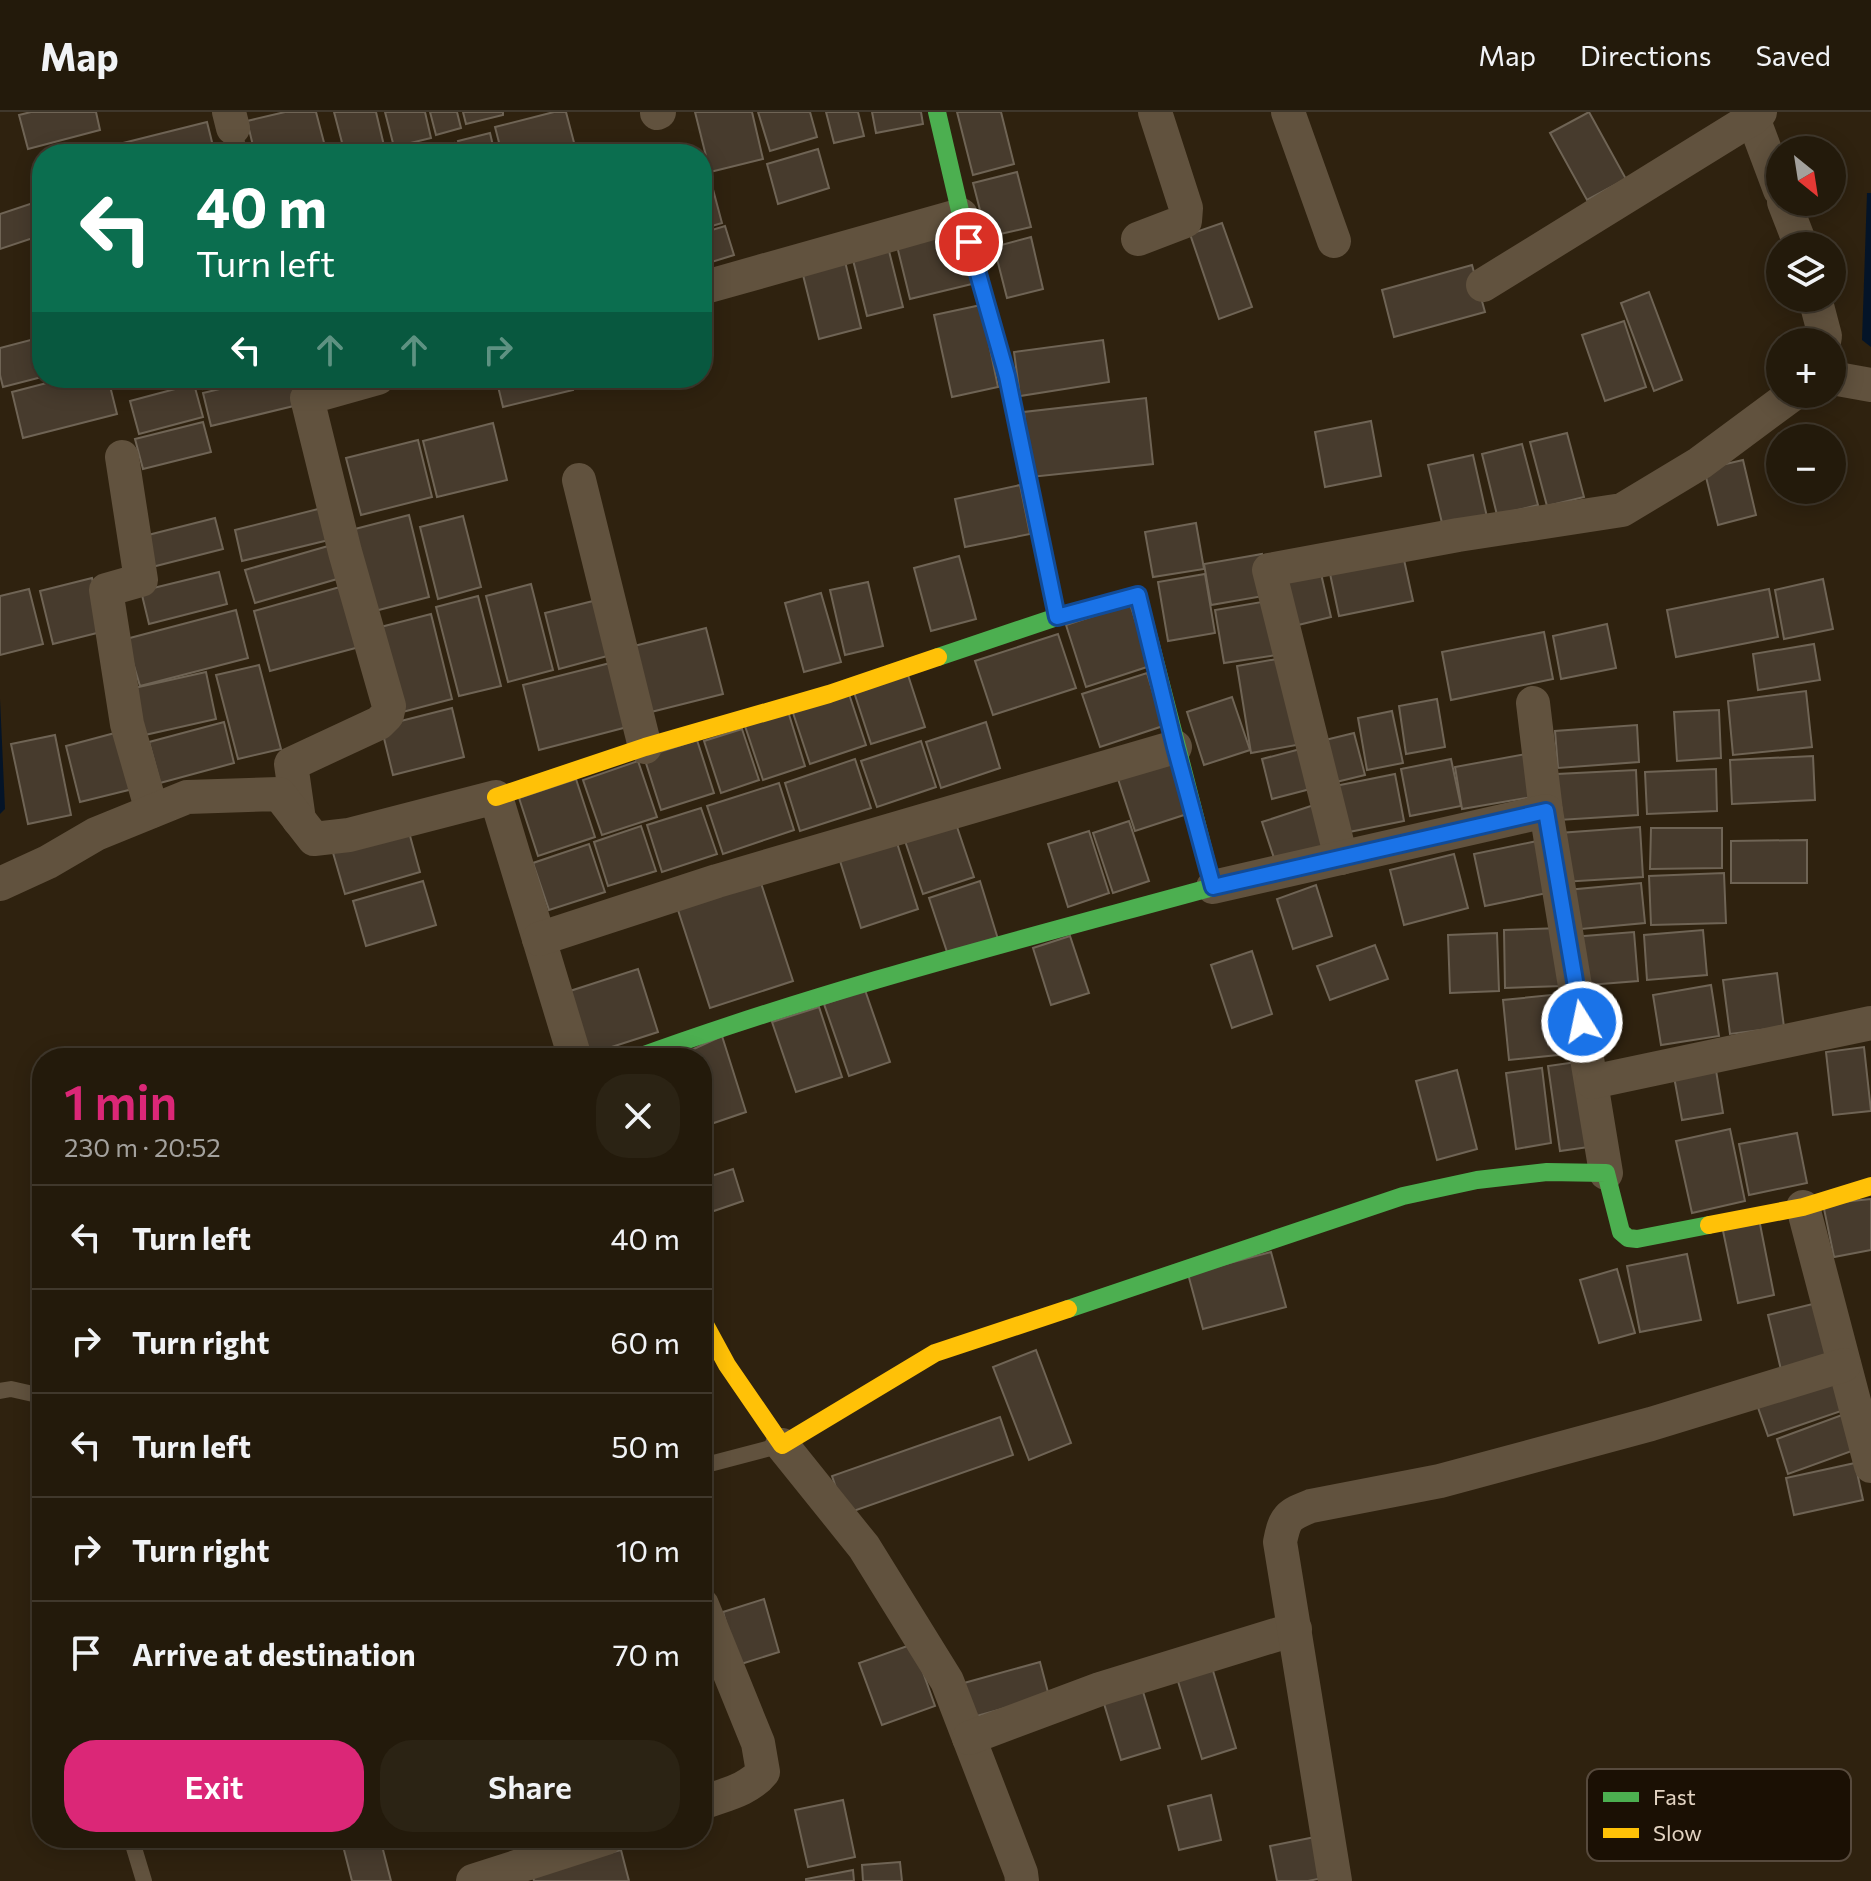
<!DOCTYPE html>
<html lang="en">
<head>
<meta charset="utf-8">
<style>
  :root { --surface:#231a0b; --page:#2b2314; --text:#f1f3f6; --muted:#a3a19d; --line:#40382c; --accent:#db2777 }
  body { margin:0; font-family:Commissioner,sans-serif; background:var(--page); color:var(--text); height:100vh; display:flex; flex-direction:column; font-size:30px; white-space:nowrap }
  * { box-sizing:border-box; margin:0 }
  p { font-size:26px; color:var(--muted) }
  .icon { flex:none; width:44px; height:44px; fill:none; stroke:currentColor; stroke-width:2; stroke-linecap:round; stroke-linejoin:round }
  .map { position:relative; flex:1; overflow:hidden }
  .details { position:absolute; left:32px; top:936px; width:680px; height:800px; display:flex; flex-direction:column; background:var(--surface); border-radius:32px; box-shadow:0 4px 20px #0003,0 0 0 2px var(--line) }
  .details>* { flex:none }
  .hud { position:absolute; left:32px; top:32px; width:680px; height:244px; border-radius:32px; box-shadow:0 4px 20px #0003,0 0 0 2px var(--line); background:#0b6e4f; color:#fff; overflow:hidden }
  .needle { width:52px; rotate:150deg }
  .buttons { position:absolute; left:1766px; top:24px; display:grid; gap:16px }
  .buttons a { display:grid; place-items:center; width:80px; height:80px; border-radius:50%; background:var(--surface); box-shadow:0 4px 20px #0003,0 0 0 2px var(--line); font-size:40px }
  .pin { position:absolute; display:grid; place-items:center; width:68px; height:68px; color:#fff; margin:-34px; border:4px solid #fff; border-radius:50%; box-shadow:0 2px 8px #0007 }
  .me { position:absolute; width:88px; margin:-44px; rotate:350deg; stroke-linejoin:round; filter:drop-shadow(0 0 6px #0008) }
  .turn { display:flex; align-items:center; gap:28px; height:168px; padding:0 32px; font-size:36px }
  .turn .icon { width:104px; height:104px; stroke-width:2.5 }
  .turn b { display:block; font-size:56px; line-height:68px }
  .lanes { display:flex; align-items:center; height:76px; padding:0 32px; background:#0003; justify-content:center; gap:40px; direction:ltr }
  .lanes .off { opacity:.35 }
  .round { display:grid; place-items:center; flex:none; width:84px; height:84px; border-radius:32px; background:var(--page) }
  .headline { display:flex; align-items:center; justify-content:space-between; height:136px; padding:0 32px }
  h1 { font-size:48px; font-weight:600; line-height:60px; color:var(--accent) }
  .action { display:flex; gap:16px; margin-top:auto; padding:16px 32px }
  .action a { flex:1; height:92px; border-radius:32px; background:var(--accent); color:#fff; font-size:32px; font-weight:600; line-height:92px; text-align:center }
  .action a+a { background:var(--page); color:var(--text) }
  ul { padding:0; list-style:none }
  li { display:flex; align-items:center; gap:24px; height:104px; padding:0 32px; border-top:2px solid var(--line) }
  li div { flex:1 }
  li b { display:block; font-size:30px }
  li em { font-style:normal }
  header { display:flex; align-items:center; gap:48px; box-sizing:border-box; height:112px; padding:0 40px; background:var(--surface); border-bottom:2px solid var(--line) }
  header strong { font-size:38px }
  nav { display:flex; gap:44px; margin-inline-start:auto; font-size:28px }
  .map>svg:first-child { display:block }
  .water { fill:#041428 }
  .building { fill:#473b2d; stroke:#6f6455; stroke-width:2 }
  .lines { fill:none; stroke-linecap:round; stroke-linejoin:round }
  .lane { stroke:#61523e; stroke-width:16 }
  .street { stroke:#61523e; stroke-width:34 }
  .fast { stroke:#4caf50; stroke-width:18 }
  .slow { stroke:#ffc107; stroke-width:18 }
  .route-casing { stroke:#114b97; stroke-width:20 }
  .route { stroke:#1a73e8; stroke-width:14 }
  .key { fill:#1b1004; stroke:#574a3d; stroke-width:2 }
  .key-label { font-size:22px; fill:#e3d3c2 }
</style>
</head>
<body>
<header>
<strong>Map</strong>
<nav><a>Map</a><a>Directions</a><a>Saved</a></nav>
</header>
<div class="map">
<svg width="1871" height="1769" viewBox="0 0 1871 1769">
  <rect width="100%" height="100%" fill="#2f220f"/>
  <g class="water">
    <polygon points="1867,81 1871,81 1871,235 1862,228"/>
    <polygon points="0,587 5,697 0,702"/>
  </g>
  <g class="building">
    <polygon points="31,0 96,0 100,18 28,37 19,3"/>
    <polygon points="285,0 316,0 327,42 255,42 247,9"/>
    <polygon points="334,0 376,0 386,42 345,42"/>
    <polygon points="385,0 425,0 431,26 394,35"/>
    <polygon points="430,0 457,0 461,16 436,23"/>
    <polygon points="463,0 503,0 503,3 466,12"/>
    <polygon points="554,0 566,0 577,42 502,42 495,15"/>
    <polygon points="695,0 752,0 763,47 710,60"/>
    <polygon points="758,0 810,0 817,25 770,39"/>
    <polygon points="826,0 858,0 864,24 834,31"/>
    <polygon points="872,0 921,0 923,12 876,21"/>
    <polygon points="957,0 1001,0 1014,52 973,63"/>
    <polygon points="1589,0 1626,67 1587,88 1550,21"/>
    <polygon points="207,10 215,42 125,42 123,31"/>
    <polygon points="490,21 495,42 461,42 458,29"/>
    <polygon points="454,31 457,42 409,42"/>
    <polygon points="818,37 829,76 778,92 767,52"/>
    <polygon points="707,55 722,111 702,117 702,56"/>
    <polygon points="1017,60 1031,115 987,125 973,71"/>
    <polygon points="36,90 42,107 42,123 0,137 0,102"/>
    <polygon points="1222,111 1252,195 1219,207 1190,122"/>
    <polygon points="725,114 734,143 702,153 702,121"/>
    <polygon points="958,119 972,172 910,187 897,134"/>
    <polygon points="1031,125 1043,177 1007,186 994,135"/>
    <polygon points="886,127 903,195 867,204 850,136"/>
    <polygon points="843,141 861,216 819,227 800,151"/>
    <polygon points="1472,153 1485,200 1394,225 1382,178"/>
    <polygon points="1649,180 1682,268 1654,279 1621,191"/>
    <polygon points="981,193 998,275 952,285 934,203"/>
    <polygon points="1624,209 1646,275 1605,289 1582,223"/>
    <polygon points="702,215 709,238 702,239"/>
    <polygon points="42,225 42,265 3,275 0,263 0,236"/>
    <polygon points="1103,228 1109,270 1020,284 1014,240"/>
    <polygon points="66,266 108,266 117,302 23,326 12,280"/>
    <polygon points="200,266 247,266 203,277"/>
    <polygon points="265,266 296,266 302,292 211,314 203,281"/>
    <polygon points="496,266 571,266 573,278 503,295"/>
    <polygon points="194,272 203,305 139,322 130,289"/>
    <polygon points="1146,286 1153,352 1031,365 1024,300"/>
    <polygon points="1371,309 1381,364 1325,375 1315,320"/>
    <polygon points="203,310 211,340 143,357 135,327"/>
    <polygon points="493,311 507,368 437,385 423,329"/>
    <polygon points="1567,321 1584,385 1547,394 1530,330"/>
    <polygon points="418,328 432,385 361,403 346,346"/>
    <polygon points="1522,332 1538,393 1497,403 1482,342"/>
    <polygon points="1473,343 1487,405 1443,415 1428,353"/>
    <polygon points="1743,348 1756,403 1718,413 1704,357"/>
    <polygon points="1020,373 1030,422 965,435 955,387"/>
    <polygon points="326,395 333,427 242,449 235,418"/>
    <polygon points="409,403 429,485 371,500 351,418"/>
    <polygon points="463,404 481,475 438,487 420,415"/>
    <polygon points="215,406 223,437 152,455 144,424"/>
    <polygon points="1196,411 1204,457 1153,465 1145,420"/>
    <polygon points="335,432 344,465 255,491 245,458"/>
    <polygon points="1262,442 1269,483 1211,493 1204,452"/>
    <polygon points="1403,443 1413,489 1339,504 1329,457"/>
    <polygon points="959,444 976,507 931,519 914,456"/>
    <polygon points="1319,453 1331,505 1290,515 1279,462"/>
    <polygon points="219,460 227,492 149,512 141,479"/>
    <polygon points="1205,462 1215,521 1168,529 1158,470"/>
    <polygon points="92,466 105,519 53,532 40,479"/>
    <polygon points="1823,467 1833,517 1784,527 1775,478"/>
    <polygon points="868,470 883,534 845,543 830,478"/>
    <polygon points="531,472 553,558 508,570 486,484"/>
    <polygon points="347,473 363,534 270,559 254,499"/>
    <polygon points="29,477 43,532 0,543 0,484"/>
    <polygon points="1769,477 1778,525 1676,545 1667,498"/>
    <polygon points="821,481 841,550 804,560 785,491"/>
    <polygon points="478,484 501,574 459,584 436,495"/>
    <polygon points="597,488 611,543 559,557 545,501"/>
    <polygon points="1274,488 1283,542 1224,551 1215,498"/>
    <polygon points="1130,492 1150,554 1086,575 1066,513"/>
    <polygon points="236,498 248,546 140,574 126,527"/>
    <polygon points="431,502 452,587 391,603 369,518"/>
    <polygon points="1607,512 1616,556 1561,567 1553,524"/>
    <polygon points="706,516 723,582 651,600 634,534"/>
    <polygon points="1544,520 1553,567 1451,588 1442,540"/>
    <polygon points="1058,522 1076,576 993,603 975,549"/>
    <polygon points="1814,532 1820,568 1758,578 1753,542"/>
    <polygon points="1288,545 1302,632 1251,641 1237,554"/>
    <polygon points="618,549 635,613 539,638 523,573"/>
    <polygon points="259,553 281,637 238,647 216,563"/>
    <polygon points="206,560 216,607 136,625 125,578"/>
    <polygon points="907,560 925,615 871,632 853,577"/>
    <polygon points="1147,561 1163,614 1100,635 1082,582"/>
    <polygon points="847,576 866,633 810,652 791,595"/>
    <polygon points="1806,579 1812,635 1733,643 1728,589"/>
    <polygon points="1232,585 1250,638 1204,653 1187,600"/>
    <polygon points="1437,587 1445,635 1406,642 1399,594"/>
    <polygon points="452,596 464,645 393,663 381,614"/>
    <polygon points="787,596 805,654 763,668 744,611"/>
    <polygon points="1719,598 1721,646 1677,649 1674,600"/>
    <polygon points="1392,599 1403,651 1367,658 1358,606"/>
    <polygon points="224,610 234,651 160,671 149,630"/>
    <polygon points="986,610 1000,656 941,676 926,630"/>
    <polygon points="1637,613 1639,650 1558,656 1555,619"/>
    <polygon points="742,617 759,668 721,681 704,629"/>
    <polygon points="126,618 141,675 80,690 66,634"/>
    <polygon points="1354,621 1365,663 1328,672 1317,630"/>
    <polygon points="55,623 71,703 28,712 11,632"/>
    <polygon points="697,628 714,681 661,698 644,645"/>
    <polygon points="921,629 936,675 877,695 861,649"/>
    <polygon points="1308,635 1318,675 1272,687 1262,647"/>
    <polygon points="1531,641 1538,684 1462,697 1455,655"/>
    <polygon points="1169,644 1187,702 1135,719 1116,661"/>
    <polygon points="1813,644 1815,688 1732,692 1730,648"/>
    <polygon points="855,647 871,696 800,719 785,671"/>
    <polygon points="1451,647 1461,694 1410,704 1401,657"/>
    <polygon points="638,649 657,705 602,723 583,668"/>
    <polygon points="1716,657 1717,699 1647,702 1645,660"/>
    <polygon points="1636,658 1638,703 1559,708 1557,662"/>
    <polygon points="1395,662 1404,709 1344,721 1335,674"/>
    <polygon points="576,667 595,725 538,744 519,686"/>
    <polygon points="779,671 794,718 723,742 707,694"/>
    <polygon points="1320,691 1335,737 1277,755 1262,710"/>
    <polygon points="701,696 717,742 662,760 647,713"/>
    <polygon points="955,709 974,765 923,782 904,726"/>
    <polygon points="1129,709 1149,769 1113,781 1093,721"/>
    <polygon points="407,713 420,760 345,782 331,734"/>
    <polygon points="641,714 656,759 608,774 594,730"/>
    <polygon points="1640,715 1643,765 1562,770 1559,721"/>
    <polygon points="1651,716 1722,716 1722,756 1650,757"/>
    <polygon points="1089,719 1109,781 1068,795 1048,732"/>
    <polygon points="1807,728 1807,771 1731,771 1731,729"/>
    <polygon points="1537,729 1547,781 1485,794 1474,742"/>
    <polygon points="897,731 918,797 861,816 840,749"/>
    <polygon points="589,732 605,780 549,798 533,751"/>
    <polygon points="1454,742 1468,796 1404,813 1390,758"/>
    <polygon points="1724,761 1726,811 1651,813 1649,764"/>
    <polygon points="758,762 793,869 710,896 675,789"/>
    <polygon points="423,769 436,813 366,834 353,789"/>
    <polygon points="980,769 998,827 948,843 929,786"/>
    <polygon points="1641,771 1645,811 1570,818 1567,778"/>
    <polygon points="1316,773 1332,824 1293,837 1277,787"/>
    <polygon points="1562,816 1563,874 1505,876 1504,818"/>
    <polygon points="1703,818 1707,863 1647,868 1644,823"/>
    <polygon points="1634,820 1638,869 1576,874 1572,825"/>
    <polygon points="1497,821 1499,879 1450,881 1448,823"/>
    <polygon points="1070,824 1089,881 1051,893 1033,836"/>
    <polygon points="1375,833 1388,867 1330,888 1317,854"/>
    <polygon points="1252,839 1272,902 1232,916 1211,853"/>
    <polygon points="638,857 658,920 590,942 570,879"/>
    <polygon points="1777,861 1784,915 1730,922 1723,868"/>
    <polygon points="1711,873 1719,924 1661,933 1653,883"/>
    <polygon points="865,878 890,950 849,964 824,892"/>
    <polygon points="1571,881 1577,941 1509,948 1503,888"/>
    <polygon points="819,895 842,965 796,980 772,910"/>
    <polygon points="722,924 746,1000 702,1015 702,946 674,946"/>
    <polygon points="1864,935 1871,999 1833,1003 1826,940"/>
    <polygon points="1714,946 1723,1001 1682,1008 1672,954"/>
    <polygon points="1584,949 1596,1034 1560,1039 1548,954"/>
    <polygon points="1542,956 1551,1031 1516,1037 1506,961"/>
    <polygon points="1457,958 1477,1037 1437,1048 1416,969"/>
    <polygon points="1730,1017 1745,1089 1692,1101 1676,1029"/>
    <polygon points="1797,1021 1807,1071 1749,1083 1739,1032"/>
    <polygon points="733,1057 743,1089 702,1103 702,1067"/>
    <polygon points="1871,1087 1871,1138 1834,1145 1823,1092"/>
    <polygon points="1759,1107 1774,1183 1738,1191 1722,1114"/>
    <polygon points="1271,1140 1286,1195 1203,1217 1188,1162"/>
    <polygon points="1687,1142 1701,1208 1640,1220 1627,1154"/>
    <polygon points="1617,1157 1635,1221 1599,1231 1580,1168"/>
    <polygon points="1821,1190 1836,1250 1782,1262 1768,1203"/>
    <polygon points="1036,1238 1071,1331 1029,1348 993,1255"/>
    <polygon points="1837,1259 1850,1296 1768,1324 1755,1287"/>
    <polygon points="1850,1300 1863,1335 1788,1362 1777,1327"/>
    <polygon points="1000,1305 1013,1343 845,1402 832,1364"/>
    <polygon points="1855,1351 1863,1388 1794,1403 1786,1366"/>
    <polygon points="764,1487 779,1540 738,1553 723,1500"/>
    <polygon points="913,1532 935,1594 882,1613 859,1551"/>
    <polygon points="1040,1550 1049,1584 973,1605 964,1571"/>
    <polygon points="1211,1552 1236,1636 1202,1647 1176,1563"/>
    <polygon points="1141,1573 1160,1636 1121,1648 1102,1585"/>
    <polygon points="1211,1683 1221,1728 1179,1738 1168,1694"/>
    <polygon points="843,1688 855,1745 808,1755 795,1698"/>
    <polygon points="1325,1723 1333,1764 1308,1769 1277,1769 1270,1734"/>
    <polygon points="341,1726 380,1726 391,1769 352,1769"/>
    <polygon points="621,1738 629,1769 534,1769 532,1761"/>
    <polygon points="900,1750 902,1769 863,1769 862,1753"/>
    <polygon points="853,1758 854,1769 806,1769 806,1767"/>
  </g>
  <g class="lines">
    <g class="lane">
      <polyline points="233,16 240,42"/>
      <polyline points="0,1279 11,1277 42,1284"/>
      <polyline points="702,1354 778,1334"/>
      <polyline points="131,1726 144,1769"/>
    </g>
    <g class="street">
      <polyline points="229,0 233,16"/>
      <polyline points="1288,0 1334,129"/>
      <polyline points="657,1 659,0"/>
      <polyline points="1753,6 1780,78"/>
      <polyline points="1784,90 1801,134"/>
      <polyline points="1138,127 1185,109 1186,96 1155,0"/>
      <polyline points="1483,173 1753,6 1760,0"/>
      <polyline points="702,176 961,103"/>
      <polyline points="1815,186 1825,224 1824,230"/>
      <polyline points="1832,266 1871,273"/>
      <polyline points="122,345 141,468 106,478 127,612 152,699"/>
      <polyline points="579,368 645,635"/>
      <polyline points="1533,591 1546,699 1606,1061"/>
      <polyline points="299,708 291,652 379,611 387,603 389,594 345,440 307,286 378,266"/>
      <polyline points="1341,746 1269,458 1458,423 1622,398 1700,351 1793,282"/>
      <polyline points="0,772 48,750 96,722 187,685 279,682 314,727 349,723 496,685 575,946"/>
      <polyline points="1213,775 1546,699"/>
      <polyline points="539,827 717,769 1175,635"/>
      <polyline points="1592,970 1871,911"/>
      <polyline points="1803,1095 1871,1354"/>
      <polyline points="782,1333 864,1435 947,1569 1021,1761 1022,1769"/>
      <path d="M702,1493L758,1631L763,1660C749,1678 723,1683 702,1691"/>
      <polyline points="969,1626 1100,1577 1295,1517"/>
      <polyline points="473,1769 606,1726"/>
      <path d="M1335,1769L1280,1430C1285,1405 1288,1403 1311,1394L1440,1369L1651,1312L1844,1253"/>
    </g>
    <g class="fast">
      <polyline points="937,0 961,103 1007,264 1057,505 938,545"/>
      <path d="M636,946C825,877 1019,828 1213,775L1138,483L1057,505"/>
      <polyline points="1068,1197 1403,1084 1477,1068 1547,1060 1606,1061 1621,1120 1628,1126 1637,1127 1709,1113"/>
    </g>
    <g class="slow">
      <polyline points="496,685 645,635 829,582 938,545"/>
      <polyline points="1709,1113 1803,1095 1871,1074"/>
      <polyline points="702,1207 727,1253 782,1333 935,1241 1068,1197"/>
    </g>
  </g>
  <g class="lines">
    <defs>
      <polyline id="route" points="969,130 1007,264 1057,505 1138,483 1175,635 1213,775 1546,699 1582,910"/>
    </defs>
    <use href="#route" class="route-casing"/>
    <use href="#route" class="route"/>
  </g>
  <rect x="1587" y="1657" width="264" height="92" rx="12" class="key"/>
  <rect x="1603" y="1680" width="36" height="10" fill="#4caf50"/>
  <rect x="1603" y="1716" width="36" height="10" fill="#ffc107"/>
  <g class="key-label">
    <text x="1653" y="1693">Fast</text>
    <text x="1653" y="1729">Slow</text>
  </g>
</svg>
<div class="buttons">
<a><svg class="needle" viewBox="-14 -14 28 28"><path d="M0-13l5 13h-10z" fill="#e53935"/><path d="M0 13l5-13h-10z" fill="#a3a19d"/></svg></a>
<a><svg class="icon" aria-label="layers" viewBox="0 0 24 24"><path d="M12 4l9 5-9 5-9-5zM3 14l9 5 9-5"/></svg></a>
<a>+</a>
<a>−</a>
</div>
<div class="pin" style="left:969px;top:130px;background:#d93025"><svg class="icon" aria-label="arrive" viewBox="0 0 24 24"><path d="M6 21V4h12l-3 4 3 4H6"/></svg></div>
<svg class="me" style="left:1582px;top:910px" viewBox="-20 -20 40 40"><circle r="17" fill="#1a73e8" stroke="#fff" stroke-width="3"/><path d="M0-11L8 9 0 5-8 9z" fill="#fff"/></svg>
<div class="hud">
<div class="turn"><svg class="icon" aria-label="left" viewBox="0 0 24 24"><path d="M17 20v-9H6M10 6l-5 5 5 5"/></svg><div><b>40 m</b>Turn left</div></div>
<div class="lanes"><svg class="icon" aria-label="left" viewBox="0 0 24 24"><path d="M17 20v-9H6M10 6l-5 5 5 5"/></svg><svg class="icon off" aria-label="ahead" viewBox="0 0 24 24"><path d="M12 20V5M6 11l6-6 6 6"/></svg><svg class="icon off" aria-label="ahead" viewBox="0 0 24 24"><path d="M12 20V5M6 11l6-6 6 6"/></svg><svg class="icon off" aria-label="right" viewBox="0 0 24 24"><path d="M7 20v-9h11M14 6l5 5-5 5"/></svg></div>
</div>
<section class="details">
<div class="headline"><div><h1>1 min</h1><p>230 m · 20:52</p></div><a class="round"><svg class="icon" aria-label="close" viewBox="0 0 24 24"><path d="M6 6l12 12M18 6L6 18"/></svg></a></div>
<ul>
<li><svg class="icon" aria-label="left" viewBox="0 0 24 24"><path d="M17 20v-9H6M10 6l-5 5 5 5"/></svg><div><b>Turn left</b></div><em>40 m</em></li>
<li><svg class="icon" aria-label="right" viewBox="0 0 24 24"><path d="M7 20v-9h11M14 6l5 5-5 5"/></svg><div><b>Turn right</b></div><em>60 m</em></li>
<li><svg class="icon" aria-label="left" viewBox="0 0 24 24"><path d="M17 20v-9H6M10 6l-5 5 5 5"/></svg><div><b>Turn left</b></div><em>50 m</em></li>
<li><svg class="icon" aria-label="right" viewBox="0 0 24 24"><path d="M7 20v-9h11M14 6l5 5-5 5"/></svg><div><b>Turn right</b></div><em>10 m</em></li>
<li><svg class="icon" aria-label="arrive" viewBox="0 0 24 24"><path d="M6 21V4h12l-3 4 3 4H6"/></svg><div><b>Arrive at destination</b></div><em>70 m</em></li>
</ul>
<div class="action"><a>Exit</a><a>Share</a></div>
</section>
</div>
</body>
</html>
